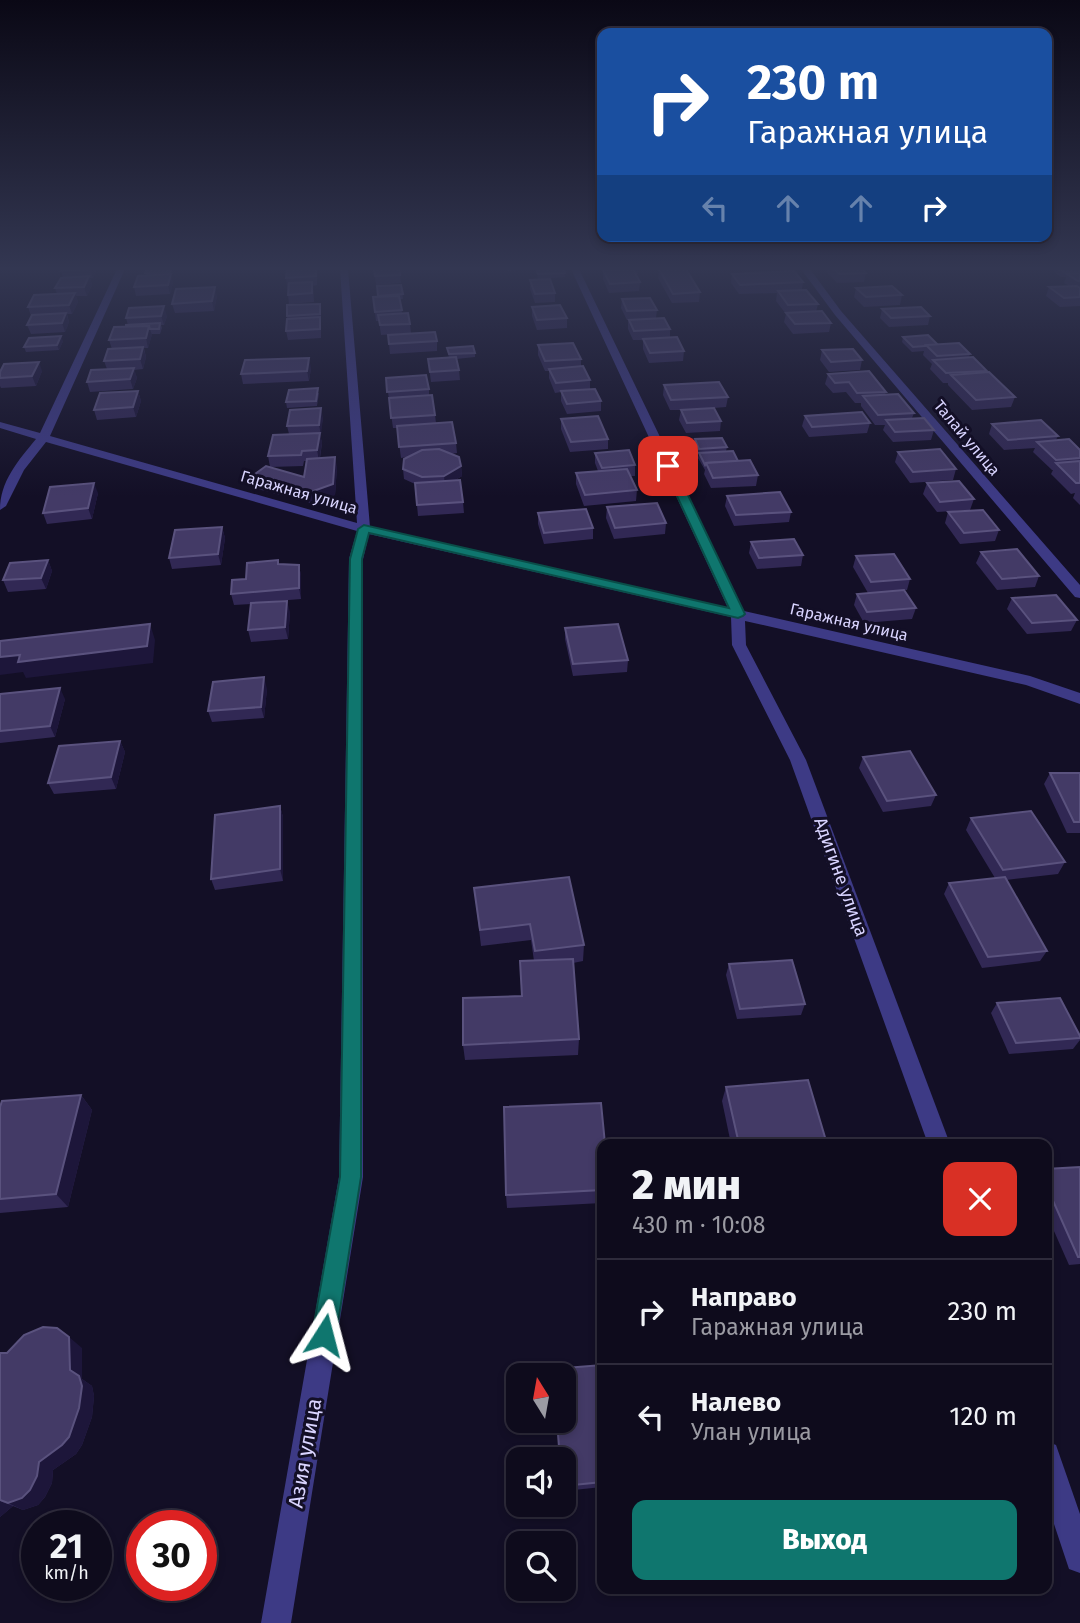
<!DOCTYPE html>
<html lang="ru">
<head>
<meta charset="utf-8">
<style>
  :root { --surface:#0e0b1c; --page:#171425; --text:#f1f3f6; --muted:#9b9ba3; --line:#2e2b3b; --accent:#0f766e }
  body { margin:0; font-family:"Fira Sans",sans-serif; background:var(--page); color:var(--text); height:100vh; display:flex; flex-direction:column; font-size:26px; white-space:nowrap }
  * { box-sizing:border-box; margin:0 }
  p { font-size:23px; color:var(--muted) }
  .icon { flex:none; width:38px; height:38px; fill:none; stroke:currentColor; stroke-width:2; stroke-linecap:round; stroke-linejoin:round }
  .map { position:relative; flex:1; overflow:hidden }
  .side { position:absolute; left:597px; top:1139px; width:455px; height:455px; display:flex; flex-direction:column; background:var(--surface); border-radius:14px; box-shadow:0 4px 10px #0003,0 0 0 2px var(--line) }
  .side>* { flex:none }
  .top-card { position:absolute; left:597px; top:28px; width:455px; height:214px; border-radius:14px; box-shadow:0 4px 10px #0003,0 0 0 2px var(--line); background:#1a4fa0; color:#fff; overflow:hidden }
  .needle { width:46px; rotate:349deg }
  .controls { position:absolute; left:506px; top:1363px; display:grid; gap:14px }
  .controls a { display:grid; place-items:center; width:70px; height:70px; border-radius:14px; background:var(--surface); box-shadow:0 4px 10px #0003,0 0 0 2px var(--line); font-size:35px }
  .speed { position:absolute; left:21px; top:1510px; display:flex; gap:14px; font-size:35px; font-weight:700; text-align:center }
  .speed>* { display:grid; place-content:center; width:91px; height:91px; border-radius:50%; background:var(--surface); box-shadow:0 4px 10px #0003,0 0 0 2px var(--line); line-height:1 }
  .speed small { font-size:18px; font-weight:400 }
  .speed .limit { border:10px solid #d22; background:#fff; color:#111 }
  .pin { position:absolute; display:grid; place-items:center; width:60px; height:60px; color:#fff; margin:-30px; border-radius:14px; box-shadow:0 4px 10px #0006 }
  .me { position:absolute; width:77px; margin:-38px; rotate:9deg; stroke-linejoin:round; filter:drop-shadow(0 0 5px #0008) }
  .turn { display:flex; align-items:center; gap:24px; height:147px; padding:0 35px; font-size:32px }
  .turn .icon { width:91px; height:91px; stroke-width:2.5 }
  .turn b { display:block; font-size:49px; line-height:60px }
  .lanes { display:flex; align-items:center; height:66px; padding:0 35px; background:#0003; justify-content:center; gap:35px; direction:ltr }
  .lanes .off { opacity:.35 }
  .round { display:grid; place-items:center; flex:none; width:74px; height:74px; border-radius:14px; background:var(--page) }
  .overview { display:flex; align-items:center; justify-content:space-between; height:119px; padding:0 35px }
  h1 { font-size:42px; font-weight:800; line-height:52px }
  .primary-button { display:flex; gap:14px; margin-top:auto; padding:14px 35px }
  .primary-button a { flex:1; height:80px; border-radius:14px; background:var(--accent); color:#fff; font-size:28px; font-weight:800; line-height:80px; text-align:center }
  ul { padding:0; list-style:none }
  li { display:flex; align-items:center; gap:21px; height:105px; padding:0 35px; border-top:2px solid var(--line) }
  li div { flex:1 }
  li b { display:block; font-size:26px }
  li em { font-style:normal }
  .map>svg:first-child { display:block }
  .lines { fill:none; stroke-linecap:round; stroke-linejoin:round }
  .minor { fill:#3d3a85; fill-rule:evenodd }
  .wall { fill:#312854 }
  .shaded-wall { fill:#1d163a }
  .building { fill:#433a66; stroke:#5a527e; stroke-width:2 }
  .route { fill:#0f766e; stroke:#0a4d48; stroke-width:2 }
  .labels { text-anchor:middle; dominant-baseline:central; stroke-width:6; stroke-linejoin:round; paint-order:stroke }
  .far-street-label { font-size:16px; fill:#d9d4ff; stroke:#130f26 }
  .street-label { font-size:18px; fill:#d9d4ff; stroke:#130f26 }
  .near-street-label { font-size:21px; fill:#d9d4ff; stroke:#130f26 }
</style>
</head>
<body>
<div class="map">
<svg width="1080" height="1623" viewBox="0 0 1080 1623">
  <rect width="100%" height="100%" fill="#130f26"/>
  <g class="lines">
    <g class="minor">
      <path d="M117,269H125L50,436L357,523L340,269H348L370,527L728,608L571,269H579L744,611L1030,676L1080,693V704L1026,685L745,621L746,645L806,760L950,1144H928L790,760L732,645L731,617L369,534L363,559V1177L291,1623H261L339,1177L349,559L357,531L46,442L24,470L6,506L0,510C0,481 18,461 36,439L0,428V422L40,433Z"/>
      <polygon points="801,269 810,269 841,311 1080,585 1080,598 1075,597 835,315"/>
      <polygon points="1046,1441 1056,1445 1080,1514 1080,1573 1069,1569 1046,1500"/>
    </g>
  </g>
  <g class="wall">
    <polygon points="97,269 93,278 90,278 92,285 87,296 76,296 78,302 72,314 67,314 69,322 65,332 31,334 27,325 31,316 28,307 57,294 55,288 63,278 61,271"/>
    <polygon points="173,269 171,275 173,283 170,294 136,296 134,287 146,275 145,273"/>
    <polygon points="374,269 399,269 401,283 376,285"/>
    <polygon points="507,269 564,269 565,277 538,279 536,269 507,271"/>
    <polygon points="638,269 638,274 635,274 640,282 639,291 609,293 603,279 603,270"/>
    <polygon points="659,269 700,292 699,302 672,303 658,278"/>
    <polygon points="824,269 862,269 866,273 864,282 837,283"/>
    <polygon points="1055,269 1080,269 1080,306 1060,307 1046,296 1049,287 1069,286 1064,283 1066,277 1061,277 1054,272"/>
    <polygon points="317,274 317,285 313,286 314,302 289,304 286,278"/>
    <polygon points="732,274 803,282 802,290 818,304 816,312 831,323 829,332 793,334 784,322 786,314 776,301 777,293 739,294 731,283"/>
    <polygon points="530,280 555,293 555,302 535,303 530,289"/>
    <polygon points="401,285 403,299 400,299 402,313 410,324 411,333 381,335 379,321 376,321 373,297 378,297 377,286"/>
    <polygon points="856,288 902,295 900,305 864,307 854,297"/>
    <polygon points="217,296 214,311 175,313 172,304"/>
    <polygon points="622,299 657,310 656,318 670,329 670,338 684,351 683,361 649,363 643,349 643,340 633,340 628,329 628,320 627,320 621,308"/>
    <polygon points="320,304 321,313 321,338 288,340 286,331 287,316"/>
    <polygon points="532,307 567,318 567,328 537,330 532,316"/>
    <polygon points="882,309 930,316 928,325 889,327 880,318"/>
    <polygon points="167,316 164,325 161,325 162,328 160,334 152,334 148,348 144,348 146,357 143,369 134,370 137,378 133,389 90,392 87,382 107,369 104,361 112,349 109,340 128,325 126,318"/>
    <polygon points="388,335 437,341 437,351 390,354"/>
    <polygon points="903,337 938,345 970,354 969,357 987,371 986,372 1015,397 1011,407 972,410 948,385 948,383 943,383 930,369 932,364 923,355 924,351 912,352 902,342"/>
    <polygon points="63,341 59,350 26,352 24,347"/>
    <polygon points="538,345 581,359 581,366 590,380 590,389 601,401 601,411 567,414 561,401 561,392 555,393 549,378 549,371 545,371 538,355"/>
    <polygon points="447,348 475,353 475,357 456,359 459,370 460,380 431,382 428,359 449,358"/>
    <polygon points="822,350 862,360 860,370 829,372 820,360"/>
    <polygon points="311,368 309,381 243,384 241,374"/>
    <polygon points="42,371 36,386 1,388 0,386 0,372"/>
    <polygon points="828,374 886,392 885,395 914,413 912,418 934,430 931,440 893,442 883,430 885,425 875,425 861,406 861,403 855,403 846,392 833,393 825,384"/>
    <polygon points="386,378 429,389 429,395 435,415 436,423 456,443 457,453 451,454 461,466 462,476 454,481 463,502 464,513 418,516 415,484 404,479 403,469 407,457 401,458 397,428 393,428"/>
    <polygon points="664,385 728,397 726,407 714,408 721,421 720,431 686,433 679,420 681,410 670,410 663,395"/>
    <polygon points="138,391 141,401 136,417 97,420 94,410"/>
    <polygon points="319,393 317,406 287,408 286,402"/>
    <polygon points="805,416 870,423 867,433 809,437 802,426"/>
    <polygon points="323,418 320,435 322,443 320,458 337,467 335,495 310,503 254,488 251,477 304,477 306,461 304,461 303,466 270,467 268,456 289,434 287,426"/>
    <polygon points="561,419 608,439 608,449 570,452 561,429"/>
    <polygon points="992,424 1058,436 1056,440 1080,458 1080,505 1073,498 1075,493 1071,494 1051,474 1053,470 1052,470 1033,452 1035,448 1004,450 989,434"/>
    <polygon points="695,439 727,447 726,451 758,475 756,486 711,488 704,474 705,470 698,458 699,454 694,445"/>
    <polygon points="898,452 956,469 953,480 910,483 895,462"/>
    <polygon points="595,453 635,465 635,476 630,476 637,490 636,501 584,506 576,484 576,473 598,471 595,463"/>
    <polygon points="927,483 974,499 970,510 937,512 923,494"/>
    <polygon points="98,493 92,519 47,524 43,513"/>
    <polygon points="727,496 791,512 789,522 734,526 725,506"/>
    <polygon points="607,507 666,523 665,534 614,539 606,518"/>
    <polygon points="948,512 999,530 995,541 960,544 945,523"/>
    <polygon points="538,513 593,528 593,539 544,544 538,524"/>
    <polygon points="222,527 225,538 221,565 172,569 169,558"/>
    <polygon points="751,542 803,555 801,566 757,569 749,553"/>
    <polygon points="981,552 1039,576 1035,587 997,590 976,563"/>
    <polygon points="856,556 910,579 907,590 868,593 853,567"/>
    <polygon points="48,560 52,571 46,589 8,592 3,580"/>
    <polygon points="279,564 299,565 301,576 301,599 276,601 290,612 288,639 251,642 248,630 251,604 234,605 231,594 246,579"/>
    <polygon points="857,594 916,608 912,619 864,623 854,605"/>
    <polygon points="1012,598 1077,620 1071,631 1027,634 1007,609"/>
    <polygon points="565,628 628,660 627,672 573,676 565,639"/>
    <polygon points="267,689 264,718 212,722 208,711"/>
    <polygon points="0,694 65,699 55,737 0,743"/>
    <polygon points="120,741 125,752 116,789 54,794 48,783"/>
    <polygon points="863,757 936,795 931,806 883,812 859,768"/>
    <polygon points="1050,773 1080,773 1080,833 1067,833 1044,784"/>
    <polygon points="280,806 283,817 283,881 215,890 211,879"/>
    <polygon points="971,818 1065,862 1058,874 1006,880 1047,951 1040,961 982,968 944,894 949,883 995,878 966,830"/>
    <polygon points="474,888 584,945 583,961 573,963 579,1039 578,1055 465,1060 463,1045 521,996 534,961 531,940 481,946"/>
    <polygon points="729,964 805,1004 801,1015 737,1019 726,975"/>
    <polygon points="997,1003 1080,1036 1080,1040 1073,1049 1009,1054 991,1013"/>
    <polygon points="726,1087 827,1144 731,1144 722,1101"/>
    <polygon points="81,1095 92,1110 68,1207 0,1213 0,1107"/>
    <polygon points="602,1144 602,1203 507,1208 506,1195"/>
    <polygon points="1080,1167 1080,1264 1069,1265 1046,1213 1046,1169"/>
    <polygon points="82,1348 82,1379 92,1386 94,1396 92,1417 82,1445 76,1454 53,1470 52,1483 45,1497 38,1505 23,1510 13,1506 0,1517 7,1353"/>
    <polygon points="602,1365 602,1487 564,1491 564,1460 560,1460 556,1421 564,1421 564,1376 552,1376 553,1369"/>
  </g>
  <g class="shaded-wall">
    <polygon points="90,269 97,269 93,278"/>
    <polygon points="171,269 173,269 171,275 173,283 170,294 168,285 171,275"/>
    <polygon points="89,276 92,285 87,296 84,287"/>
    <polygon points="215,287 217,296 214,311 212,301"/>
    <polygon points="75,293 78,302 72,314 69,305"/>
    <polygon points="164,306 167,316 164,325 161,316"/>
    <polygon points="66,313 69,322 65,332 62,323"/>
    <polygon points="149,326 152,335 148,348 146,338"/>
    <polygon points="61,336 63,341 59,350 57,345"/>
    <polygon points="143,347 146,357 143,369 140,359"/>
    <polygon points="309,358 311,368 309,381 307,371"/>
    <polygon points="39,362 42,371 36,386 32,376"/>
    <polygon points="134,368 137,378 133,389 130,379"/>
    <polygon points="138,391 141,401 136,417 133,407"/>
    <polygon points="321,408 323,418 321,435 319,425"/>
    <polygon points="320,433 322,443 319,461 317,450"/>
    <polygon points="335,457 337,467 335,495 310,503 308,493"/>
    <polygon points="461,466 462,476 445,486 444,476"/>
    <polygon points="94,483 98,493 92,519 88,508"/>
    <polygon points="222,527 225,538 221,565 218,554"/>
    <polygon points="48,560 52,571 46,589 41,578"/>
    <polygon points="299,565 301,576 301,599 299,588"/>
    <polygon points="287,601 290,612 288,639 285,627"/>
    <polygon points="150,624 155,640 153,663 26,678 23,672 0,675 0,657"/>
    <polygon points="264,677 267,689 264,718 261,707"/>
    <polygon points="60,688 65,699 55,737 50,726"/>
    <polygon points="120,741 125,752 116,789 111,777"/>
    <polygon points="280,806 283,817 283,881 280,869"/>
    <polygon points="81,1095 92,1110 68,1207 56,1194"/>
    <polygon points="69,1337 82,1348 82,1379 92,1386 94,1396 92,1417 82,1445 76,1454 53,1470 52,1483 45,1497 38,1505 23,1510 8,1503 39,1462 70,1370"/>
    <polygon points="0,1501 13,1506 0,1517"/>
  </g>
  <g class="building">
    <polygon points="62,269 90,269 61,271"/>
    <polygon points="146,269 171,269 170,272 145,273"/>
    <polygon points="287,269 316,269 316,276 286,278"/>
    <polygon points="374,269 399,269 400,275 375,276"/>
    <polygon points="536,269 564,269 565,273 538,274"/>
    <polygon points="633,269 640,282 610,284 603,270"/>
    <polygon points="659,269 686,269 700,292 673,294"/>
    <polygon points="834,269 862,269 866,273 839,274"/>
    <polygon points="1059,269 1080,269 1080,272 1063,272"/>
    <polygon points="794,271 803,282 740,285 732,274"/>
    <polygon points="1080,273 1080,281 1078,281 1067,274"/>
    <polygon points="171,274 168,285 134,287 138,276"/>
    <polygon points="89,276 84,287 55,288 61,278"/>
    <polygon points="550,279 555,293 535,294 530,280"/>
    <polygon points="312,282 312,293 288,295 289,283"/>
    <polygon points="401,285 403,294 378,296 377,286"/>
    <polygon points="892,286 902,295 866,297 856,288"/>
    <polygon points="1077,286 1080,288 1080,297 1064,298 1049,287"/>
    <polygon points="215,287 212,301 172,304 176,289"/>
    <polygon points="806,290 818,304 788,305 778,291"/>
    <polygon points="75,293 69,305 28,307 34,295"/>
    <polygon points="399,296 402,310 375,312 373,297"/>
    <polygon points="650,298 657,310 627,311 622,299"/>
    <polygon points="320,304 320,314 287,316 287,305"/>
    <polygon points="560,305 567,318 537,320 532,307"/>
    <polygon points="164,306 161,316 126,318 129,308"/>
    <polygon points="921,307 930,316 891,318 882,309"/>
    <polygon points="822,311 831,323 795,324 786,313"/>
    <polygon points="66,313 62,323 27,325 32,315"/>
    <polygon points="408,313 410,324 380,325 378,315"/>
    <polygon points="320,317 320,329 286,331 287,319"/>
    <polygon points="664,318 670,329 634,331 629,320"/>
    <polygon points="160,323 159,329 150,329 149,326 126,327 126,325"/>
    <polygon points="149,326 146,338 109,340 114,327"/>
    <polygon points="435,332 437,341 389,344 388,335"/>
    <polygon points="928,335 938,345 913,347 903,337"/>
    <polygon points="61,336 57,345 24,347 29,338"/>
    <polygon points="677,337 684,351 650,353 643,339"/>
    <polygon points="573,343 581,359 545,361 538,345"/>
    <polygon points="959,343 970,354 937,356 926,345"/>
    <polygon points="473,346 475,353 449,354 447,348"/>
    <polygon points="143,347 140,359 104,361 108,349"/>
    <polygon points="853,349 862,360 831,362 822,350"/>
    <polygon points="456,357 459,370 430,372 428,359"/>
    <polygon points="973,357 987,371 946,373 933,360"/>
    <polygon points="309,358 307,371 241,374 245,360"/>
    <polygon points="39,362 32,376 0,378 0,372 4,364"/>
    <polygon points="583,366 590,380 556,383 549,369"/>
    <polygon points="134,368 130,379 87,382 91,370"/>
    <polygon points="869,371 886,392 857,393 849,382 835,383 828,374"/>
    <polygon points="989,372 1015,397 976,400 951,375"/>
    <polygon points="426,375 429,389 387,392 386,378"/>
    <polygon points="719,382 728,397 671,400 664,385"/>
    <polygon points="318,388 316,401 286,402 289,390"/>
    <polygon points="595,389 601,401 567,404 561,391"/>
    <polygon points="138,391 133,407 94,410 100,393"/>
    <polygon points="898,394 914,413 878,415 863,396"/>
    <polygon points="432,395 435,415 391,418 389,398"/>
    <polygon points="321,408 319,425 287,426 290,410"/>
    <polygon points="714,408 721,421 687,423 681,410"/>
    <polygon points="862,412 870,423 812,427 805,416"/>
    <polygon points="598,416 608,439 571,442 561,419"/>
    <polygon points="924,418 934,430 895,432 886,420"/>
    <polygon points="1041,420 1058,436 1008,440 992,424"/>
    <polygon points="452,422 456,443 399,447 397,426"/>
    <polygon points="320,433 317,450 302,451 301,455 268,456 273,435"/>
    <polygon points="722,438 727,447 699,449 695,439"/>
    <polygon points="1069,439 1080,450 1080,458 1056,460 1037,442"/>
    <polygon points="439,449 459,457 461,466 444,476 422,477 403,469 404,459 422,450"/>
    <polygon points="940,449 956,469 913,472 898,452"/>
    <polygon points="629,450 635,465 602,468 595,453"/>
    <polygon points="733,451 738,461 706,463 705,465 699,453"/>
    <polygon points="335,457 333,484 308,493 251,477 266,466 304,477 307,459"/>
    <polygon points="750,460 758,475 713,478 706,463"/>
    <polygon points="1080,461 1080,483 1076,483 1056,463"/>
    <polygon points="627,469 637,490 585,495 576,473"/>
    <polygon points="460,480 463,502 417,505 415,483"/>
    <polygon points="959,481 974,499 940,502 927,483"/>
    <polygon points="94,483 88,508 43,513 50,487"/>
    <polygon points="780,492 791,512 736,515 727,496"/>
    <polygon points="657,503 666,523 615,528 607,507"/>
    <polygon points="586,509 593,528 544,533 538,513"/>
    <polygon points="983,510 999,530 964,533 948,512"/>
    <polygon points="222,527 218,554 169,558 175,530"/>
    <polygon points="794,539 803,555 759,558 751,542"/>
    <polygon points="1017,549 1039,576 1002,579 981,552"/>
    <polygon points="894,554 910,579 871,582 856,556"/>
    <polygon points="48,560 41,578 3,580 10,563"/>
    <polygon points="278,560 278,564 299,565 299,588 231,594 232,580 246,579 247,563"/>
    <polygon points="904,590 916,608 867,612 857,594"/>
    <polygon points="1056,595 1077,620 1032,623 1012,598"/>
    <polygon points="287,601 285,627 248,630 251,603"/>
    <polygon points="150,624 147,646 18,662 20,655 0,657 0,641"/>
    <polygon points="618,624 628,660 573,664 565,628"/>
    <polygon points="264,677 261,707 208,711 213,682"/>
    <polygon points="60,688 50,726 0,731 0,694"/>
    <polygon points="120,741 111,777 48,783 59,746"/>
    <polygon points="910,751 936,795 887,801 863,757"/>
    <polygon points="1050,773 1080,773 1080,822 1074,822"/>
    <polygon points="280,806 280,869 211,879 215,815"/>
    <polygon points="1031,811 1065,862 1003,870 971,818"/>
    <polygon points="569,877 584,945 535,951 530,924 480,930 474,888"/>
    <polygon points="1005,877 1047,951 988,957 949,883"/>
    <polygon points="573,959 579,1039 463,1045 463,998 522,996 520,961"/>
    <polygon points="792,960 805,1004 740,1009 729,964"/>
    <polygon points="1060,998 1080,1036 1080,1038 1016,1043 997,1003"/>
    <polygon points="808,1080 827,1144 739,1144 726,1087"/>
    <polygon points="81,1095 56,1194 0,1199 0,1107 2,1101"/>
    <polygon points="601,1103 605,1144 602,1144 602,1190 506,1195 504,1107"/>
    <polygon points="1080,1167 1080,1257 1078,1257 1046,1185 1046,1169"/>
    <polygon points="43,1327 57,1328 69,1337 70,1370 79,1376 82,1386 79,1408 69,1437 62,1445 39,1462 37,1476 30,1490 22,1498 8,1503 0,1500 0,1353 7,1353 24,1335"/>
    <polygon points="602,1365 602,1482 564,1486 564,1460 560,1460 557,1421 564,1421 564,1376 553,1376 553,1369"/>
  </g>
  <linearGradient id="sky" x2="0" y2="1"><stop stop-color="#0a0815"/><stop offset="0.54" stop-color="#333752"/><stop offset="1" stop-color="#333752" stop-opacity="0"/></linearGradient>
  <rect width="1080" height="497" fill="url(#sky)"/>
  <polygon class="route" points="668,463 674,466 745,614 743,616 738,618 369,533 362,559 361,1177 336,1335 333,1343 324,1347 316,1343 312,1335 340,1177 350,559 358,529 364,525 729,608 663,466"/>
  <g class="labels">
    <g class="far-street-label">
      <text transform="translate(967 438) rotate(50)">Талай улица</text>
      <text transform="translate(299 492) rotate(16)">Гаражная улица</text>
      <text transform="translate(849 622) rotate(13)">Гаражная улица</text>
    </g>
    <g class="street-label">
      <text transform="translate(841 877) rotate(70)">Адигине улица</text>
    </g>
    <g class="near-street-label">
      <text transform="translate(305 1453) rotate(-80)">Азия улица</text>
    </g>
  </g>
</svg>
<div class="controls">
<a><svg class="needle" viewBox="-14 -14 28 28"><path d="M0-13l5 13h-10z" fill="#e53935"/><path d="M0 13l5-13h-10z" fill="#9b9ba3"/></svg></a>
<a><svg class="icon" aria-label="sound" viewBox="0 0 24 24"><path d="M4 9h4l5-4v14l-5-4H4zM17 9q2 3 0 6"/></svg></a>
<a><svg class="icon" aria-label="search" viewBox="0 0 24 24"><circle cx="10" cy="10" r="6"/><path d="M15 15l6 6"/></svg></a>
</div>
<div class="speed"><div>21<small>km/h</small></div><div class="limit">30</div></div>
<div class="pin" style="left:668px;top:466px;background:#d93025"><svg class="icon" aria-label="arrive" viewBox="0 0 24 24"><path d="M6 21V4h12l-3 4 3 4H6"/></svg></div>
<svg class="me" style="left:324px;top:1335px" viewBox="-20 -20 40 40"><path d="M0-17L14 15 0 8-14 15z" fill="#0f766e" stroke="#fff" stroke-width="4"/></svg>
<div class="top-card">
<div class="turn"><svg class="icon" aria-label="right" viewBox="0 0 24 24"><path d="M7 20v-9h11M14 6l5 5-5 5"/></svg><div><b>230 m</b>Гаражная улица</div></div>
<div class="lanes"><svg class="icon off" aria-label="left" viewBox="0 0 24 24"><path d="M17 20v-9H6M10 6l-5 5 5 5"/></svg><svg class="icon off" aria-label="ahead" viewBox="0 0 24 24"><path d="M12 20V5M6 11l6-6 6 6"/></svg><svg class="icon off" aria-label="ahead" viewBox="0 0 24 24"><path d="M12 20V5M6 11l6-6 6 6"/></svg><svg class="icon" aria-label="right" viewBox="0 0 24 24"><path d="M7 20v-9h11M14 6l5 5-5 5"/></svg></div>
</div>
<section class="side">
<div class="overview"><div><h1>2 мин</h1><p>430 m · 10:08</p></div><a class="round" style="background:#d93025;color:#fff"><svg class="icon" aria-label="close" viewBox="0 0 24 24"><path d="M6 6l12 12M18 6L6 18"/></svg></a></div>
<ul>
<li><svg class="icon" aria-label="right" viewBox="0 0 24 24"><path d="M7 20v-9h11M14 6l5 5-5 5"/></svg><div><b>Направо</b><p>Гаражная улица</p></div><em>230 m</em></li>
<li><svg class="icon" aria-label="left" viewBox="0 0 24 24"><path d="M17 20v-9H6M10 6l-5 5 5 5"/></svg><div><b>Налево</b><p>Улан улица</p></div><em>120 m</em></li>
</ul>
<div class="primary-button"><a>Выход</a></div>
</section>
</div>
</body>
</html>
